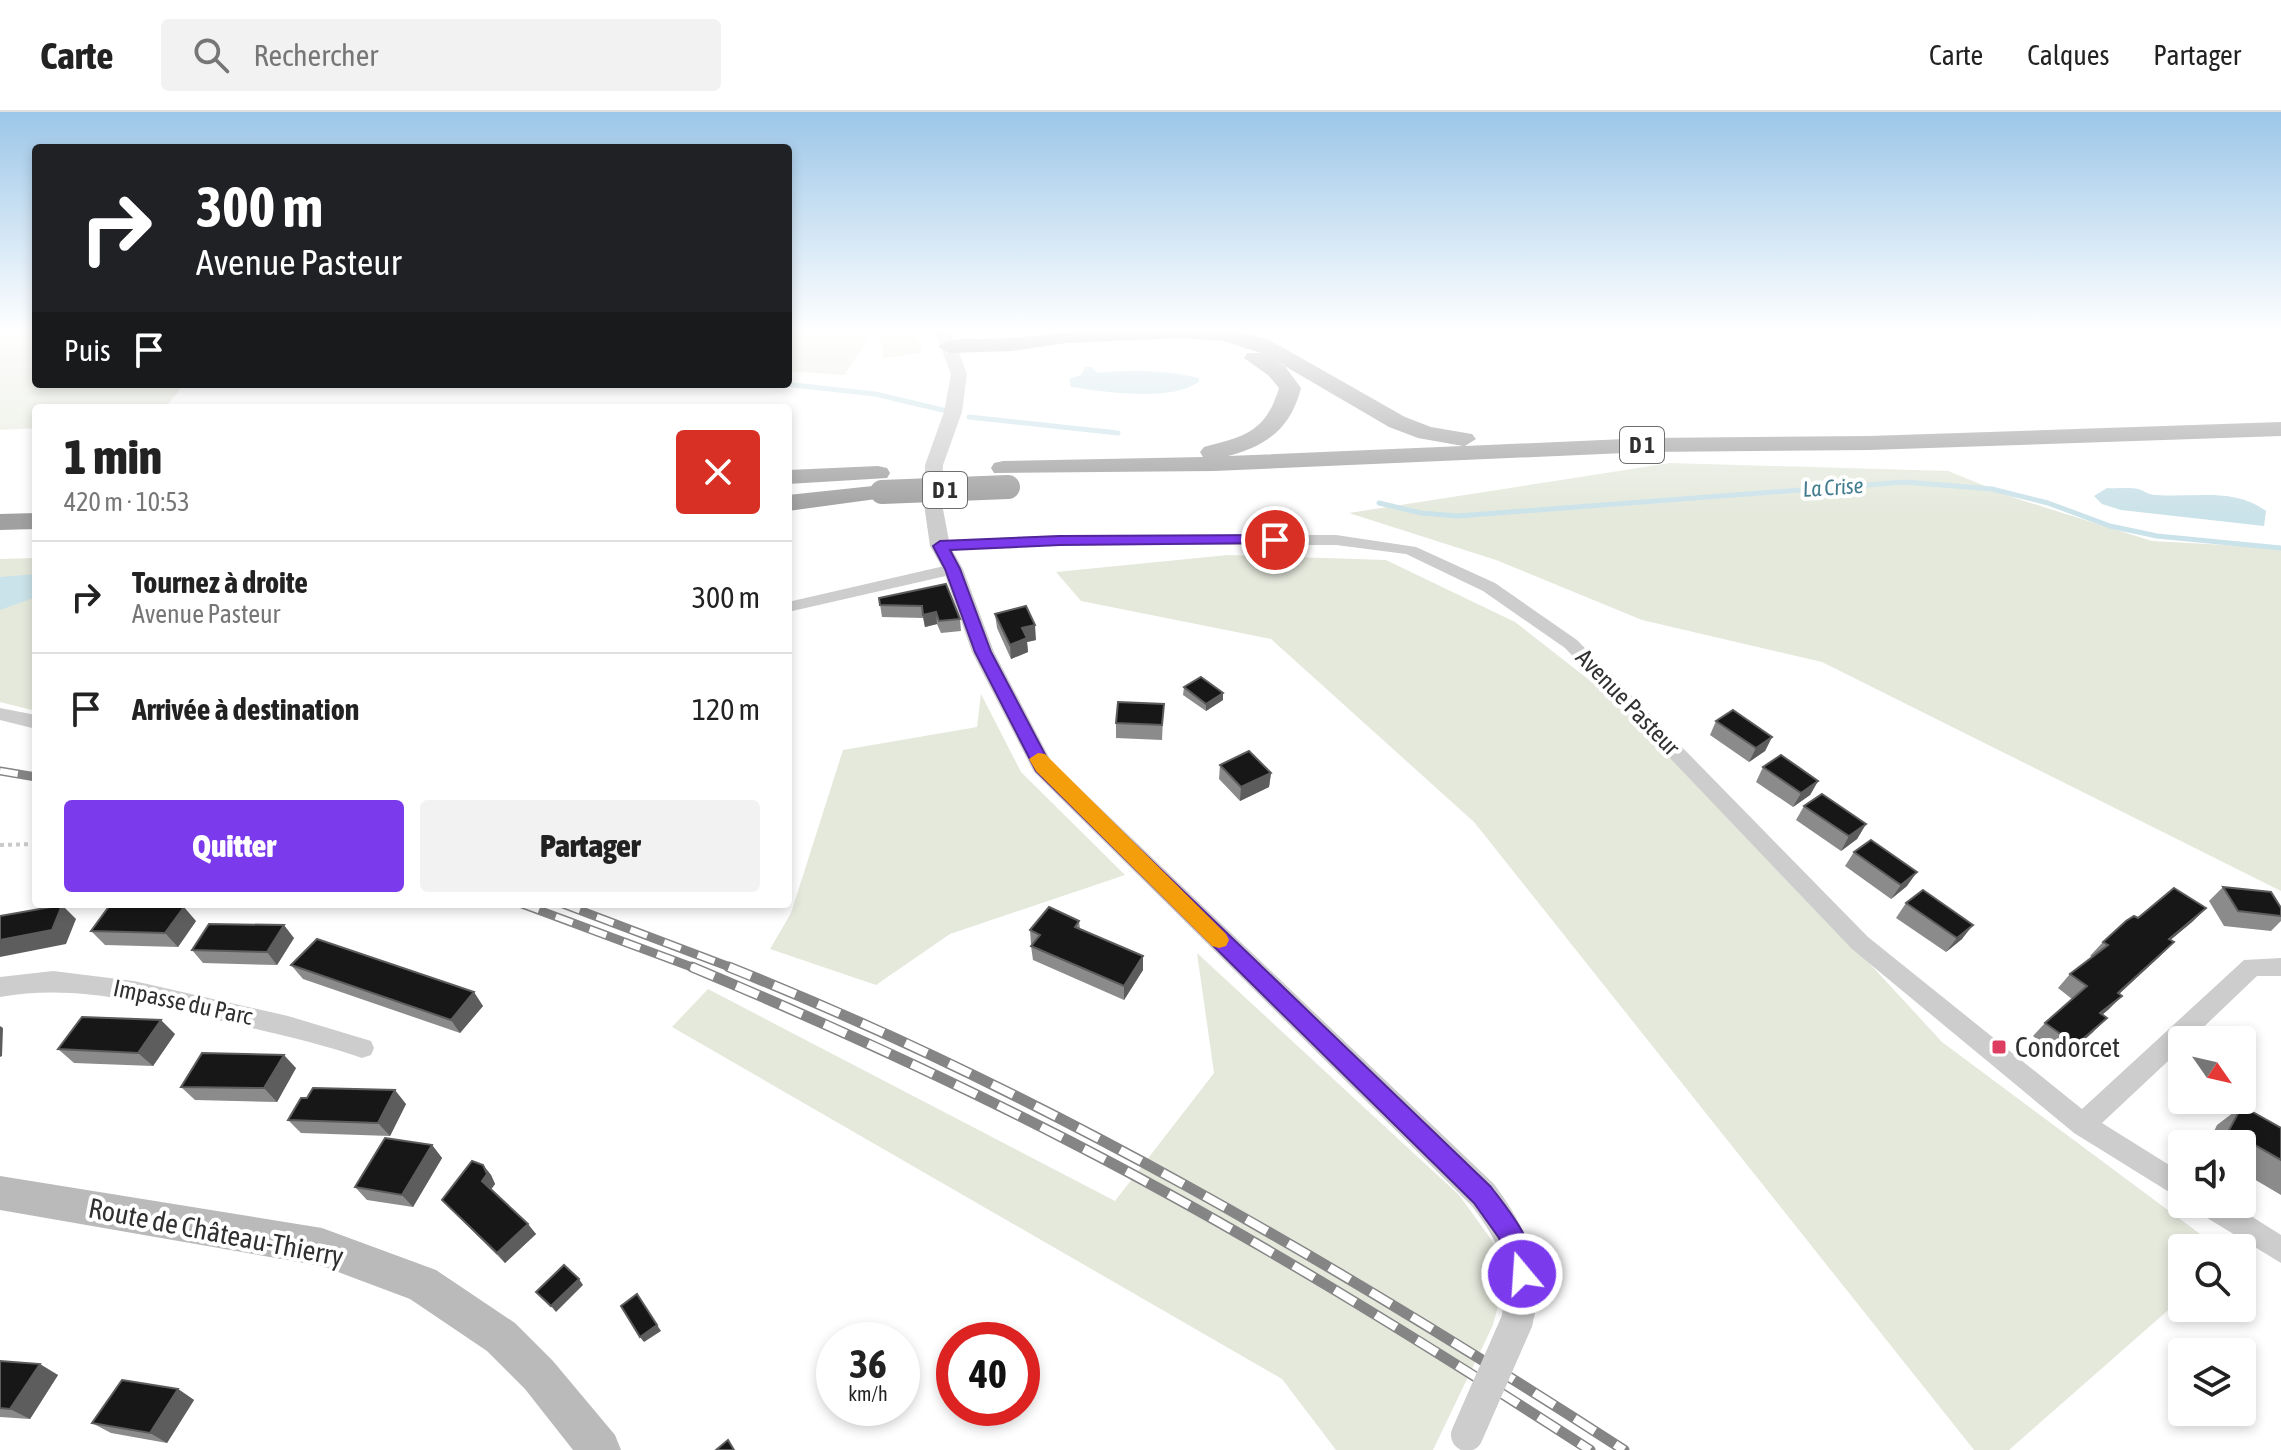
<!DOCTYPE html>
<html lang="fr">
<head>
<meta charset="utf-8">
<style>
  :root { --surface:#fff; --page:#f2f2f2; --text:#222; --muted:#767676; --line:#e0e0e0; --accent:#7c3aed }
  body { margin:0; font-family:"Asap Condensed",sans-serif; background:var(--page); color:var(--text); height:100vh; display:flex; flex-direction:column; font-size:30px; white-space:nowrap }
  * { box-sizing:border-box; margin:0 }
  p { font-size:26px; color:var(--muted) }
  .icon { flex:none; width:44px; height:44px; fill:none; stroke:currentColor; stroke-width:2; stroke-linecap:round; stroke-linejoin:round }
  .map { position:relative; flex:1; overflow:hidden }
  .sheet { position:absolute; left:32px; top:292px; width:760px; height:504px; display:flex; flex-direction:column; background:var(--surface); border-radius:8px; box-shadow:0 4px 12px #0003 }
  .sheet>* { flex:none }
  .banner { position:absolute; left:32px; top:32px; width:760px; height:244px; border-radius:8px; box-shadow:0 4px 12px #0003; background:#202124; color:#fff; overflow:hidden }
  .needle { width:52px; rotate:124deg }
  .fabs { position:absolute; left:2168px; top:914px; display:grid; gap:16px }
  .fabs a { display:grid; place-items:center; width:88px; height:88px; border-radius:8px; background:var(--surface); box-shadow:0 4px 12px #0003; font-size:40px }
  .speed { position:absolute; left:816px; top:1210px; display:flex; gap:16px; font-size:40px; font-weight:700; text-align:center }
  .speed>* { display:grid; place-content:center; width:104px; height:104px; border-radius:50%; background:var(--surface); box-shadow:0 4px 12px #0003; line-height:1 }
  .speed small { font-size:20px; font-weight:400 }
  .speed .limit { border:12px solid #d22; background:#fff; color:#111 }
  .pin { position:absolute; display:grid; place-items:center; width:68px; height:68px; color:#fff; margin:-34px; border:4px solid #fff; border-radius:50%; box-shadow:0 2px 8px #0007 }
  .me { position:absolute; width:88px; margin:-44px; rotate:342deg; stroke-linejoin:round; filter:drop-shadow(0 0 6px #0008) }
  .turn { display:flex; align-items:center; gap:28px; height:168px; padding:0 32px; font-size:36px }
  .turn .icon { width:104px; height:104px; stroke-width:2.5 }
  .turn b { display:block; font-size:56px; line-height:68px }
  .then { display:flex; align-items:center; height:76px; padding:0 32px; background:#0003; gap:16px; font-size:30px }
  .round { display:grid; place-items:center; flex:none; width:84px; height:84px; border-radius:8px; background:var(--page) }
  .head { display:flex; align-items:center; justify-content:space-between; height:136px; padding:0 32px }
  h1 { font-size:48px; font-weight:800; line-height:60px }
  .action { display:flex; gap:16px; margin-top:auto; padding:16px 32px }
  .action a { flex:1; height:92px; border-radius:8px; background:var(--accent); color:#fff; font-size:32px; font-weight:800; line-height:92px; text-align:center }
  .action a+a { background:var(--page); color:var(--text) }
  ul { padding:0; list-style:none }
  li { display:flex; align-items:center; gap:24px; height:112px; padding:0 32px; border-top:2px solid var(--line) }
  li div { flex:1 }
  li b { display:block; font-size:30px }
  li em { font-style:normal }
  header { display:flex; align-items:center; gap:48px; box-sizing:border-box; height:112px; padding:0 40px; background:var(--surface); border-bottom:2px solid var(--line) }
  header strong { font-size:38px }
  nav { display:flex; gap:44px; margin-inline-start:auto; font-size:28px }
  .search { width:560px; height:72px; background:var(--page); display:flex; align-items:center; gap:20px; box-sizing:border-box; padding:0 28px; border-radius:8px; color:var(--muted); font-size:30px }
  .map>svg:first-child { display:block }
  .green { fill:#e5e9dc }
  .water { fill:#cae2e9 }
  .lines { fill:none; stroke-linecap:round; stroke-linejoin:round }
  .stream { stroke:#cae2e9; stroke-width:5 }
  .path { stroke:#cacaca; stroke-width:4; stroke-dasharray:4 4; stroke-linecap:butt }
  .minor { fill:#cdcdcd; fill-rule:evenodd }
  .tertiary { fill:#cdcdcd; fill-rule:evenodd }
  .secondary { fill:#bababa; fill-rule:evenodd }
  .trunk { fill:#a0a0a0; fill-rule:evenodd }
  .rail-far1-casing { stroke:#858585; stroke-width:9 }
  .rail-casing { stroke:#858585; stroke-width:11 }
  .rail-far1 { stroke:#fff; stroke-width:6; stroke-dasharray:18; stroke-linecap:butt }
  .rail { stroke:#fff; stroke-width:8; stroke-dasharray:24; stroke-linecap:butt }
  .tertiary-bridge { stroke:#cdcdcd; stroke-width:32 }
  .trunk-bridge { stroke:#a0a0a0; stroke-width:24 }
  .wall { fill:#8b8b8b }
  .shaded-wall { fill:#5d5d5d }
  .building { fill:#171717; stroke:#5d5d5d; stroke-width:2 }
  .route { fill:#7c3aed; stroke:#51269a; stroke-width:2 }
  .slow { fill:#f59e0b }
  .poi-dot { fill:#dc3d60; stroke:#fff; stroke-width:3 }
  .labels { text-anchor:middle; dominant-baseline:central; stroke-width:8; stroke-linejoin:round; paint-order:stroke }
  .shield { fill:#fff; stroke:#6e6e6e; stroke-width:2 }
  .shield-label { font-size:22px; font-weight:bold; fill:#303030 }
  .far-water-label { font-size:22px; font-style:italic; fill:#427c8f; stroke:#fff }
  .street-label { font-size:24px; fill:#303030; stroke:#fff }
  .near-poi-label { font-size:28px; fill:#303030; stroke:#fff; text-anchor:start }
  .near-street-label { font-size:28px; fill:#303030; stroke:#fff }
</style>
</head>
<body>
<header>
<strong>Carte</strong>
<div class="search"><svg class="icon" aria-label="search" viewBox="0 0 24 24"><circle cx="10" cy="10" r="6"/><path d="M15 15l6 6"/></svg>Rechercher</div>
<nav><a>Carte</a><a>Calques</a><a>Partager</a></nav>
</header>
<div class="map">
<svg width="2281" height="1338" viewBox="0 0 2281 1338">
  <rect width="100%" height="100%" fill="#fff"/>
  <g class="green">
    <polygon points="0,217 36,217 36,272 184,272 165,296 36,296 36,316 0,318"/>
    <polygon points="788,217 875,217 844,263 788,259"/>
    <polygon points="878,217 916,217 922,241 884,246"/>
    <polygon points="1670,351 1948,359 2015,386 2152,429 2281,436 2281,779 1822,550 1642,508 1496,448 1349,401"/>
    <polygon points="1228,443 1386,448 1515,510 1657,621 1942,930 2219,1136 2182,1136 2182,1186 2009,1338 1974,1338 1474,710 1271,527 1081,489 1056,460"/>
    <polygon points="36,446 36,599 0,590 0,447"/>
    <polygon points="981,582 1021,660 1125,763 950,822 876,873 770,837 791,801 843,638 977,615"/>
    <polygon points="1197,841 1459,1083 1509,1152 1493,1213 1433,1338 1336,1338 1282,1267 672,915 708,877 1115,1089 1214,961"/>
  </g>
  <g class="water">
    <path d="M1085,255H1092L1097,261C1132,257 1164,258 1199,266V270C1170,290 1105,280 1071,275L1069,267L1081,263Z"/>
    <path d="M2107,376C2116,377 2129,375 2138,377C2145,379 2148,383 2156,383C2193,386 2234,375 2266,399L2264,414L2121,398L2102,392L2094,384Z"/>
    <polygon points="36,462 36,485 0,498 0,465"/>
  </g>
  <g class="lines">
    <g class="stream">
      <polyline points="784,272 875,282 943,298"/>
      <polyline points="969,305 1118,321"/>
      <polyline points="1379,391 1421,401 1458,404 1905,370 1992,377 2048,391 2110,414 2157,424 2281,436"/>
    </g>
    <polyline class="path" points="0,733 36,732"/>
    <g class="minor">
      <polygon points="1060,423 1336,423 1416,435 1495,471 1577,528 1868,825 2082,997 2244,848 2281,846 2281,864 2257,864 2190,928 2182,928 2182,936 2102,1011 2182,1061 2182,1088 2074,1021 1852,837 1565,536 1483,479 1406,442 1336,433 1060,433 940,439 932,434 940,429"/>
      <polygon points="953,452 961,457 959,461 788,500 788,490"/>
      <polygon points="0,596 36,603 36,617 0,608"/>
      <path d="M53,859L134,869L288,904L371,929L374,936L371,943L362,946C313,929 263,919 213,907C141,890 74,872 0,885V865Z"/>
      <polygon points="2195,1092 2232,1092 2281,1123 2281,1151 2199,1101"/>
    </g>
    <path class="tertiary" d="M934,217H950L967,262L962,300L943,353L942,392L950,434L963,457L994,540L1051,649L1494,1072C1527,1116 1551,1167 1529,1221L1517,1226L1505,1221C1499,1205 1504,1193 1505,1177C1506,1144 1491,1119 1472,1094L1034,660L972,540L943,457L930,434L924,392L925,353L944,300L951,262Z"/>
    <polygon class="secondary" points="0,1064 322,1116 436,1158 515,1211 553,1249 615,1323 621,1338 573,1338 525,1277 487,1239 410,1187 322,1154 0,1098"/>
    <g class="trunk">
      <path d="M1111,217H1223L1266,226L1405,305L1431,315L1472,322L1476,327L1465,334L1647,326L1869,324L2281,310V324L1869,338L1647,340L1214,359L994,361L991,356L994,351L1003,349L1203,345L1200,340L1204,335C1244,325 1266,320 1279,276L1268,263L1244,246L1247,241H1261L1223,229L1183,226L1066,231L1012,239L949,241L938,235C948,224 972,228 986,227C1028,226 1069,219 1111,217ZM1272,247L1283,253L1389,315L1418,326L1463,334L1228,344C1267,334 1291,316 1301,276L1284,253Z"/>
      <polygon points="878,354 887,356 890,361 887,366 788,372 788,358"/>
      <polygon points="882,373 891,375 894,380 891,385 788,399 788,383"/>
      <polygon points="36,401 36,417 0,418 0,402"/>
    </g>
    <defs>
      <g id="rail-far1">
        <polyline points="0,659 36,665"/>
        <polyline points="522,792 697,857"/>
        <polyline points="563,792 735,857"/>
      </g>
      <g id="rail">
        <path d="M692,855C821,909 947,966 1071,1030C1250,1122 1421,1229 1590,1338"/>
        <path d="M729,855C1045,981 1339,1154 1624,1338"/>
      </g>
    </defs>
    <use href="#rail-far1" class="rail-far1-casing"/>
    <use href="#rail" class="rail-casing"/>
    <use href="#rail-far1" class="rail-far1"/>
    <use href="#rail" class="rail"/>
    <polyline class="tertiary-bridge" points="1467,1323 1517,1209"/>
    <polyline class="trunk-bridge" points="882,380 1008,375"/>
  </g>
  <g class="wall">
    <polygon points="946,472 960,507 961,519 941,521 937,512 925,515 923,506 882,505 879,486"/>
    <polygon points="995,502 1036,528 1027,530 1028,540 1011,547 997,516"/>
    <polygon points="1184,575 1223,588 1206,599 1183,583"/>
    <polygon points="1163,607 1162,628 1116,626 1116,611"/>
    <polygon points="1716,609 1772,625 1765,639 1749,650 1710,623"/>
    <polygon points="1220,653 1271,661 1269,675 1240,689 1219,667"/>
    <polygon points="1763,655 1818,669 1810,683 1793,695 1756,670"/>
    <polygon points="1804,694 1866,712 1857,727 1841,739 1796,708"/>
    <polygon points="1854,740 1907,774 1891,787 1845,754"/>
    <polygon points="2223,775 2281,796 2281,809 2271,819 2224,814 2209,789"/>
    <polygon points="1906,791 1962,827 1946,840 1896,806"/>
    <polygon points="2206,796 2192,810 2170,828 2160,844 2119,882 2122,884 2102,903 2093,920 2063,947 2033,924 2045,911 2072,887 2058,876 2070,862 2092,845 2090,844 2103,830 2138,806"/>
    <polygon points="196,809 178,835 105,833 91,819"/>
    <polygon points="1079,809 1080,817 1143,844 1143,858 1124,888 1033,848 1031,834 1033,832 1031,832 1030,818"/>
    <polygon points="294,826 277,853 203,851 192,838"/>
    <polygon points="291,853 483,894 460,921 303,867"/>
    <polygon points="175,922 153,954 74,951 58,937"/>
    <polygon points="296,956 277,990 195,988 181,975"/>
    <polygon points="406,992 390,1024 301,1021 288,1008"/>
    <polygon points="2242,994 2281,1016 2281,1083 2242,1060 2242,1032 2208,1032 2217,1013"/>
    <polygon points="432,1033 442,1046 413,1095 367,1088 355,1075"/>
    <polygon points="483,1053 491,1063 495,1072 491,1077 536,1122 505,1151 442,1088"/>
    <polygon points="0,1249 58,1263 30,1307 0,1305"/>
    <polygon points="178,1277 194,1288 167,1331 111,1321 92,1311"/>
  </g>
  <g class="shaded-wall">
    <polygon points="936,500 937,512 925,515 923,503"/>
    <polygon points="1035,513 1036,528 1027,530 1028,540 1011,547 1010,533 1022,516"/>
    <polygon points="1223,581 1223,588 1206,599 1206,592"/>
    <polygon points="1772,625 1765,639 1749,650 1756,636"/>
    <polygon points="1271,661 1269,675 1240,689 1241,675"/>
    <polygon points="1818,669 1810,683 1793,695 1801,681"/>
    <polygon points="1866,712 1857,727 1841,739 1849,724"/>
    <polygon points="1917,760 1907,774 1891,787 1901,773"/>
    <polygon points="62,793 76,807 66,832 0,845 0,828"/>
    <polygon points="184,795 196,809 178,835 165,821"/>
    <polygon points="2206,796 2192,810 2155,841 2169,827"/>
    <polygon points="284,813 294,826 277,853 267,840"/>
    <polygon points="1973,813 1962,827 1946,840 1957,826"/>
    <polygon points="2174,830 2160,844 2105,895 2118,881"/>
    <polygon points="1143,844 1143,858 1124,888 1124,874"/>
    <polygon points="474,880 483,894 460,921 451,908"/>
    <polygon points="2122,884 2108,898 2087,915 2100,901"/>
    <polygon points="2107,906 2093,920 2063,947 2076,933"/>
    <polygon points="161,908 175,922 153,954 138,941"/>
    <polygon points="0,914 3,916 2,944 0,945"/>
    <polygon points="284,943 296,956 277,990 264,976"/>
    <polygon points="395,978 406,992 390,1024 378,1011"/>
    <polygon points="432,1033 442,1046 413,1095 402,1083"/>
    <polygon points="483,1053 491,1063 495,1072 490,1079 482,1069"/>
    <polygon points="528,1112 536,1122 505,1151 497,1141"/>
    <polygon points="579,1167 583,1173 556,1200 551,1194"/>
    <polygon points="637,1182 661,1219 644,1230 640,1225"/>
    <polygon points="40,1252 58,1263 30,1307 10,1297"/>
    <polygon points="178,1277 194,1288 167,1331 150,1321"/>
  </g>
  <g class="building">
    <polygon points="946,472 960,507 939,509 936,500 923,503 922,494 880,493 879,486"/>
    <polygon points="1026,494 1035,513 1022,516 1027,526 1010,533 995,502"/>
    <polygon points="1201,565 1223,581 1206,592 1184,575"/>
    <polygon points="1118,590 1164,592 1162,613 1116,611"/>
    <polygon points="1733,598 1772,625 1756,636 1716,609"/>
    <polygon points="1249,639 1271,661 1241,675 1220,653"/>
    <polygon points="1781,643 1818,669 1801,681 1763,655"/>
    <polygon points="1822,682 1866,712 1849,724 1804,694"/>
    <polygon points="1871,728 1917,760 1901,773 1854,740"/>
    <polygon points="2223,775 2271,780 2281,796 2281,804 2238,799"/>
    <polygon points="2174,776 2206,796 2169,827 2174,830 2118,881 2122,884 2100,901 2107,906 2076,933 2045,911 2087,874 2070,862 2108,833 2103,830 2126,809 2134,804 2138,806"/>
    <polygon points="1923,778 1973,813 1957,826 1906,791"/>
    <polygon points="62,793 52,818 0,828 0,804"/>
    <polygon points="110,793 184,795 165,821 91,819"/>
    <polygon points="1049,795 1079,809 1075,815 1143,844 1124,874 1031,834 1040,823 1030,818"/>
    <polygon points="209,812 284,813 267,840 192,838"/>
    <polygon points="317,827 474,880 451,908 291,853"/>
    <polygon points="82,905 161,908 138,941 58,937"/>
    <polygon points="202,941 284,943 264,976 181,975"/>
    <polygon points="313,976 395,978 378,1011 288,1008 301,986 307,986"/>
    <polygon points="2242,994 2281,1016 2281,1048 2229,1018"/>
    <polygon points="385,1026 432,1033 402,1083 355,1075"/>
    <polygon points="472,1049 483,1053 487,1062 482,1069 528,1112 497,1141 442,1088"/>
    <polygon points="564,1153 579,1167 551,1194 536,1180"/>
    <polygon points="637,1182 657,1213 640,1225 621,1194"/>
    <polygon points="0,1249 40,1252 10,1297 0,1296"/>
    <polygon points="122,1268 178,1277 150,1321 92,1311"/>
    <polygon points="728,1328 734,1338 716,1338"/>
  </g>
  <linearGradient id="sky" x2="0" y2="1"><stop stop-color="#9cc6e8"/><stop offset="0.54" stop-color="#fff"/><stop offset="1" stop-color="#fff" stop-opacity="0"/></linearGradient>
  <rect width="2281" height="404" fill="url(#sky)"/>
  <path class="route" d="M1275,423L1280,424V431L1060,433L950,438L960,457L991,540L1049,650L1491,1075C1508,1098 1544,1139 1531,1170L1522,1174L1513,1170L1499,1126L1474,1091L1036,659L975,540L945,457L933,434L940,429L1060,424Z"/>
  <polygon class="slow" points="1038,641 1045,642 1226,822 1229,828 1226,834 1219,836 1212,834 1036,659 1029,647"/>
  <rect class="poi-dot" x="1991" y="927" width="16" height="16" rx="4"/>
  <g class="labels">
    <g class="shield">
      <rect x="1620" y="315" width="44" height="36" rx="6"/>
      <rect x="923" y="360" width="44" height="36" rx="6"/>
    </g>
    <g class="shield-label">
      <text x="1642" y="333">D 1</text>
      <text x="945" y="378">D 1</text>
    </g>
    <g class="far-water-label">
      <text transform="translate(1833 375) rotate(-4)">La Crise</text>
    </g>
    <g class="street-label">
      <text transform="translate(1628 590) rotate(46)">Avenue Pasteur</text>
      <text transform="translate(183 890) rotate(12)">Impasse du Parc</text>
    </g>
    <g class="near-poi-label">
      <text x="2015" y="935">Condorcet</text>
    </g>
    <g class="near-street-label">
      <text transform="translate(216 1120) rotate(11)">Route de Château-Thierry</text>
    </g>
  </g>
</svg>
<div class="fabs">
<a><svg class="needle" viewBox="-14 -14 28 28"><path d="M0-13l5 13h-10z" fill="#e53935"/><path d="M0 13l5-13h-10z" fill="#767676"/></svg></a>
<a><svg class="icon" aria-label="sound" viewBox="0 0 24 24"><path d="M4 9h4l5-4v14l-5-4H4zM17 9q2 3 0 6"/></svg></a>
<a><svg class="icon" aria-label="search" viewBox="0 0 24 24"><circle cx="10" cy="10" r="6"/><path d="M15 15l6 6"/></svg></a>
<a><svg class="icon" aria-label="layers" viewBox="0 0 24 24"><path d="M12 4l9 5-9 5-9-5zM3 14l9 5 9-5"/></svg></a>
</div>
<div class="speed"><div>36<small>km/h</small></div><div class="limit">40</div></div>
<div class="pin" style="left:1275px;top:428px;background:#d93025"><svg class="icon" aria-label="arrive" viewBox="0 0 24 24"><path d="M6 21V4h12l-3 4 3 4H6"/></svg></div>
<svg class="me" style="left:1522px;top:1162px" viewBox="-20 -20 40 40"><circle r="17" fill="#7c3aed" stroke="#fff" stroke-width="3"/><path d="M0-11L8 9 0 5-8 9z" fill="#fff"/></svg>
<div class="banner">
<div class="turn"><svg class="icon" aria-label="right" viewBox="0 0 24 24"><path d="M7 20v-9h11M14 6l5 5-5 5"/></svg><div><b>300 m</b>Avenue Pasteur</div></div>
<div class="then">Puis<svg class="icon" aria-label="arrive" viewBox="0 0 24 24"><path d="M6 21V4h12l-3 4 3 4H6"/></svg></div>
</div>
<section class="sheet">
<div class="head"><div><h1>1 min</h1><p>420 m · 10:53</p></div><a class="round" style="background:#d93025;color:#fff"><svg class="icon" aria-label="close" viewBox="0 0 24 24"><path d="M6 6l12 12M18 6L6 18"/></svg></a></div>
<ul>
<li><svg class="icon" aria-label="right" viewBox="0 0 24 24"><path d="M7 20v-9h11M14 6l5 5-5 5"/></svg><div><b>Tournez à droite</b><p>Avenue Pasteur</p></div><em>300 m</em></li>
<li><svg class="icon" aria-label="arrive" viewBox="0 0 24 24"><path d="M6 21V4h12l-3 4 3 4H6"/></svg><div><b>Arrivée à destination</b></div><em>120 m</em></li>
</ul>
<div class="action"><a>Quitter</a><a>Partager</a></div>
</section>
</div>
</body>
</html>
